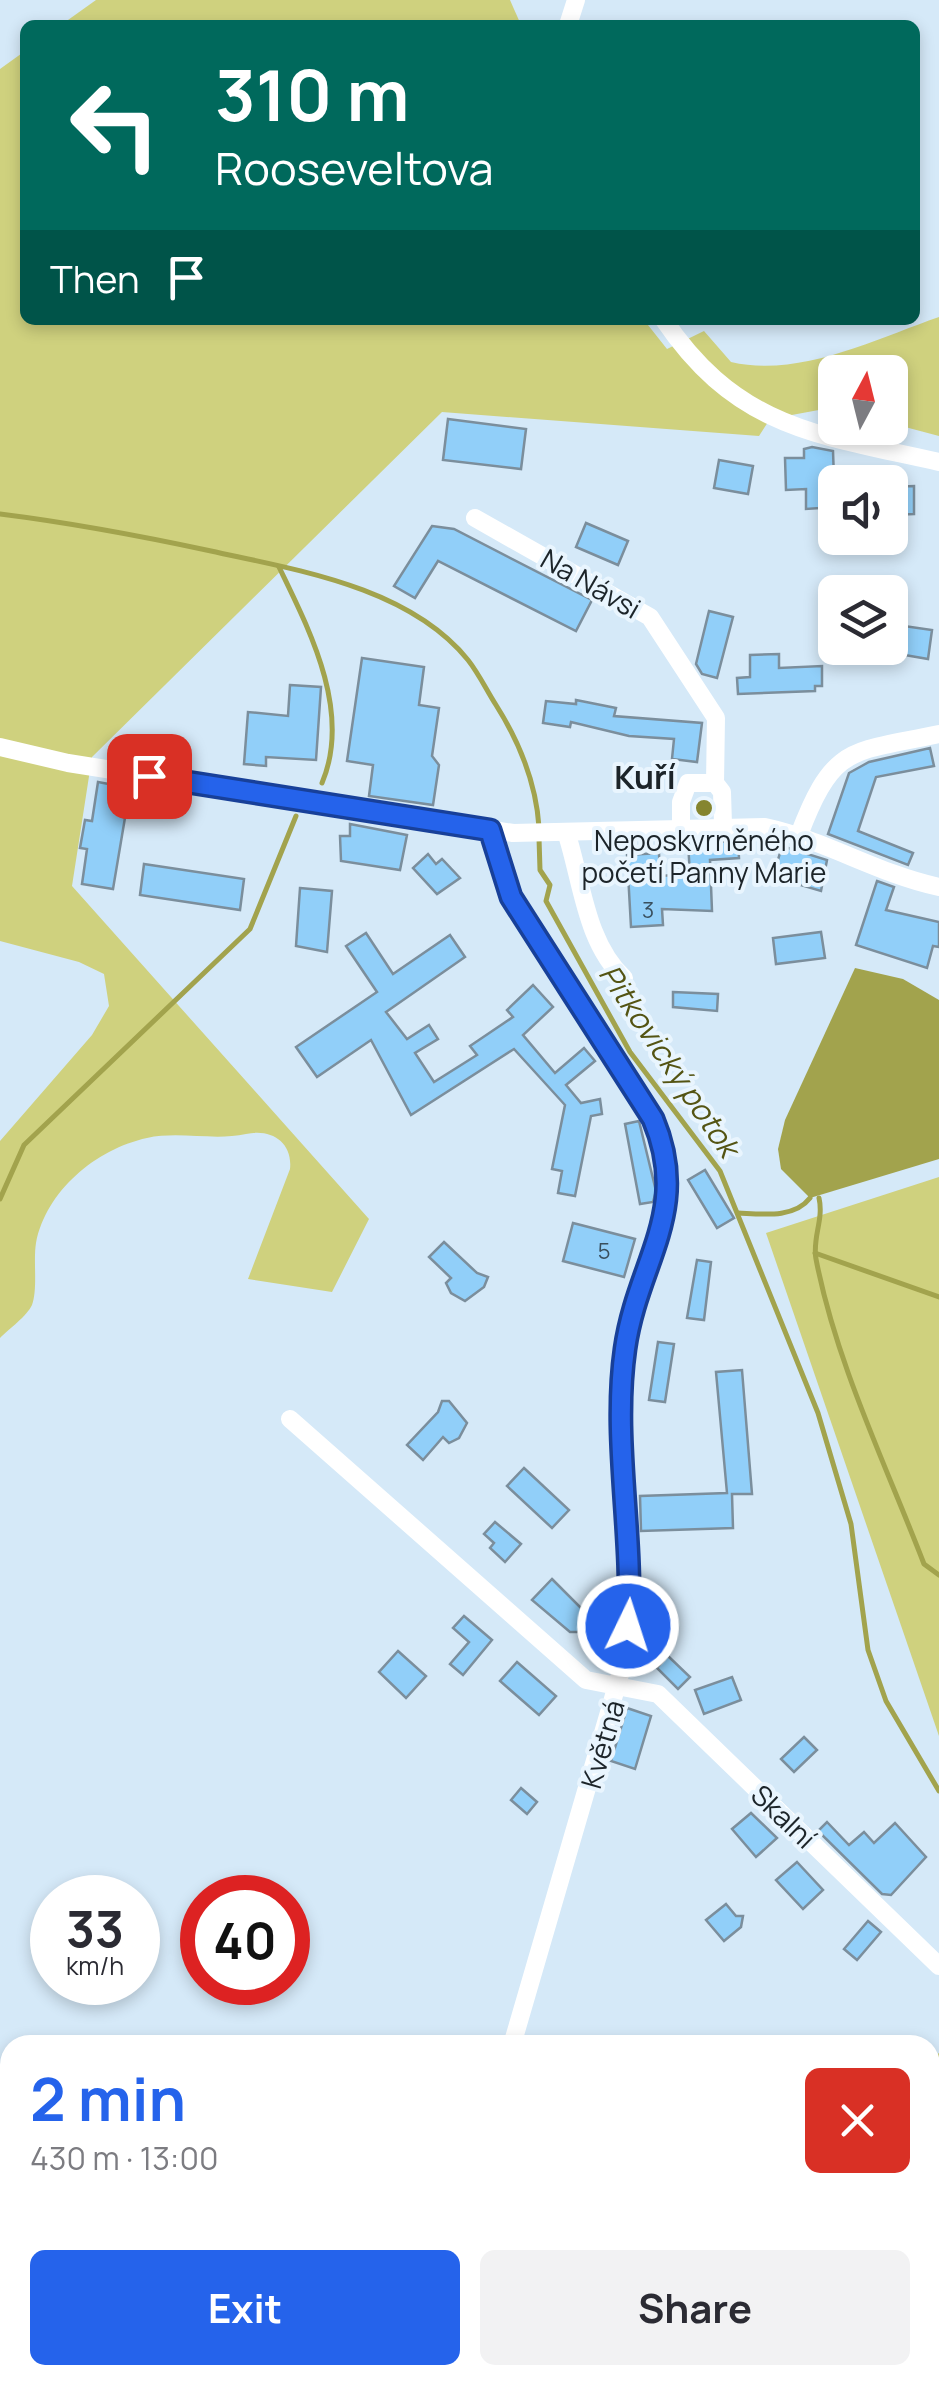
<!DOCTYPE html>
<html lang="en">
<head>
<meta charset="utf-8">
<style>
  :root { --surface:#fff; --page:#f2f2f3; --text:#2b2b33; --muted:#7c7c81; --accent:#2563eb }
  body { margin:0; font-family:Manrope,sans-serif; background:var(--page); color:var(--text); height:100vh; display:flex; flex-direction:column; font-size:38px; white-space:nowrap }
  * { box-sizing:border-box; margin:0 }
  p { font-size:32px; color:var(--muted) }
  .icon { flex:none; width:55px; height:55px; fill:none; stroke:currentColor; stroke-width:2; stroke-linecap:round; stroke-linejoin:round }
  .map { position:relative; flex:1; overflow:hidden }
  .drawer { position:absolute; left:0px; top:2035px; width:940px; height:350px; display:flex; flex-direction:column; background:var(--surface); border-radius:30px 30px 0 0; box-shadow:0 5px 15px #0003 }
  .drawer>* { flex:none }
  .hud { position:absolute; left:20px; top:20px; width:900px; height:305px; border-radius:15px; box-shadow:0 5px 15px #0003; background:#00695c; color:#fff; overflow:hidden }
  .needle { width:65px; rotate:7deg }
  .tools { position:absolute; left:818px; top:355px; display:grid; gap:20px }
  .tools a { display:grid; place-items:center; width:90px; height:90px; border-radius:15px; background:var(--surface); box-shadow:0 5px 15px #0003; font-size:50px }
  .speed { position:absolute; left:30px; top:1875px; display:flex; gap:20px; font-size:50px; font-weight:700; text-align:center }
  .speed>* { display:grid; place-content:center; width:130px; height:130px; border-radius:50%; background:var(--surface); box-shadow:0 5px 15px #0003; line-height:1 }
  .speed small { font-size:25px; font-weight:400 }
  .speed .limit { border:15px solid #d22; background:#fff; color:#111 }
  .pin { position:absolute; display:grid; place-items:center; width:85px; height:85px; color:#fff; margin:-42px; border-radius:20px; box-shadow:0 5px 15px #0006 }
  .me { position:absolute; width:110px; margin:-55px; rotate:4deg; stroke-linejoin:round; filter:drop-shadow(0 0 8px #0008) }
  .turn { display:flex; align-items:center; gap:35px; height:210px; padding:0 30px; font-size:45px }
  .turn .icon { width:130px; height:130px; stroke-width:2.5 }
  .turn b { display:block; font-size:70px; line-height:85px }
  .then { display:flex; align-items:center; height:95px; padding:0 30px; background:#0003; gap:20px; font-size:38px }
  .round { display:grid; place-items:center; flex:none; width:105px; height:105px; border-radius:15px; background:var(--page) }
  .head { display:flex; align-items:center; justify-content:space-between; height:170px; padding:0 30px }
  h1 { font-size:60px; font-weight:700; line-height:75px; color:var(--accent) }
  .action { display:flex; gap:20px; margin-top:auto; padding:20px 30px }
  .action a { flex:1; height:115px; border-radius:15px; background:var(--accent); color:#fff; font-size:40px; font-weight:700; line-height:115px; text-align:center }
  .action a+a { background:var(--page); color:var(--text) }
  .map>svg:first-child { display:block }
  .green { fill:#cfd17e }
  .water { fill:#a2a34d }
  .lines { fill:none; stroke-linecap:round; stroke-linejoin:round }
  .stream { stroke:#a2a34d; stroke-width:5 }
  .building { fill:#91cff9; stroke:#7b8e9c; stroke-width:2.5 }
  .minor { stroke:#fff; stroke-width:18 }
  .route-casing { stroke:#184099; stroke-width:25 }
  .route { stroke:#2563eb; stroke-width:18 }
  .poi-dot { fill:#85852f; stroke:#e9f5fe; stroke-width:4 }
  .labels { text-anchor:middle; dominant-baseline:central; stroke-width:8; stroke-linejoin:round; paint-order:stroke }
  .number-label { font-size:22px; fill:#394f5d }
  .street-label { font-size:28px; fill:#1c2429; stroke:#e9f5fe }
  .poi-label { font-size:28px; fill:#1c2429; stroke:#e9f5fe }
  .water-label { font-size:30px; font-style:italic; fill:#545413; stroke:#e9f5fe }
  .quarter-label { font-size:32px; font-weight:bold; fill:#1c2429; stroke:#e9f5fe }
</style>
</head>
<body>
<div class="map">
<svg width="939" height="2385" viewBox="0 0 939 2385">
  <rect width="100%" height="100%" fill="#d5e9f8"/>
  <g class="green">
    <polygon points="96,0 510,0 521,25 61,25"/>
    <path d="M25,51V320H644L667,349L704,331L731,362C800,378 875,339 939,317V436L890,423V372H835V407L770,419L759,436L442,412L92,757L72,886L369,1219L332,1292L248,1279L290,1169C293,1142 271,1128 246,1134C214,1141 179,1131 147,1138C96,1149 46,1191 36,1243C33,1261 38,1288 32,1305C27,1316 9,1329 0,1338V1141L92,1035L109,1006L104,974L79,962L0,941V69Z"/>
    <polygon points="939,1177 939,1736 766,1233"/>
    <polygon points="939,2053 939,2360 930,2348 930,2059"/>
  </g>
  <polygon class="water" points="855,968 903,979 939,1000 939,1159 810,1198 781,1169 778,1149 785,1120"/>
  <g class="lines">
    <g class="stream">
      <path d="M0,514C72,523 141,536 211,551C297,570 409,587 468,660C479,674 487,691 496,705C520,743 536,782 539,827"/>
      <path d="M279,567C310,631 352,712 322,783"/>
      <polyline points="539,838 540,870 550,885 546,901 630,1052 720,1171 818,1413 851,1524 868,1650 886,1701 939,1791"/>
      <path d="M819,1198C824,1220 812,1238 816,1259C836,1363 886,1465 924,1564L939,1575"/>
      <polyline points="0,1199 24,1145 250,929 296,816"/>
      <path d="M738,1213C761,1214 794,1219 810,1198"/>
      <polyline points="815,1253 939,1297"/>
    </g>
  </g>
  <g class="building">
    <polygon points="448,419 526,429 521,469 443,460"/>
    <polygon points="812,447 833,451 835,507 806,509 806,489 786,490 785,458 804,458 804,449"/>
    <polygon points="719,460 753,466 748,494 714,488"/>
    <polygon points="914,486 914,514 890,515 890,487"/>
    <polygon points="586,523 628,541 618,565 576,547"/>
    <polygon points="432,526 454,529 592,600 576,631 438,561 415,598 394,586"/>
    <polygon points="709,611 733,617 717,678 702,674 696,664"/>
    <polygon points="897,625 932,630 928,659 893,653"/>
    <polygon points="779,654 779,668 822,666 822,686 815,686 815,691 738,694 737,678 750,677 750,655"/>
    <polygon points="362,658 424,667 419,705 439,708 432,756 439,765 433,805 369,796 373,765 347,761"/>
    <polygon points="290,685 321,687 316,760 266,757 266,766 244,764 248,712 288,716"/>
    <polygon points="576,700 616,708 614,716 702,723 697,762 672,759 674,739 629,736 571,722 570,727 543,723 546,701 576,704"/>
    <polygon points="930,748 934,766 876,777 858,831 913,853 908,865 828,834 849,773 869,762"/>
    <polygon points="98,782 130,788 113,889 82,884 87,849 80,848 85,820 92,821"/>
    <polygon points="350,824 407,835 400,870 341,861 340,836 350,836"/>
    <polygon points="738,841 739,858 710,860 712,911 662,909 663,925 631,927 627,855 659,853 660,876 690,874 688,843"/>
    <polygon points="782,846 827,860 821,891 773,877"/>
    <polygon points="428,854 436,864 442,859 460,878 437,894 413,868"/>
    <polygon points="144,864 244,879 240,910 140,895"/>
    <polygon points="877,881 894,887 886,910 939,922 939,947 933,946 927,968 856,945"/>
    <polygon points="300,888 332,891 327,952 296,946"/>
    <polygon points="821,932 825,958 776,964 773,938"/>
    <polygon points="366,933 393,974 450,935 465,957 386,1012 407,1039 429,1025 438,1039 415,1053 434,1082 477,1055 470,1046 513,1017 507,1010 533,985 553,1007 523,1035 555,1073 584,1048 595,1061 566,1085 581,1103 600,1099 602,1114 591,1116 575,1196 558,1193 562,1171 552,1169 565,1105 514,1049 411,1115 371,1040 317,1077 296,1047 377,992 346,946"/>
    <polygon points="673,992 718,994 717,1011 673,1007"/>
    <polygon points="639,1121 656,1191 653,1202 640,1204 625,1124"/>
    <polygon points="705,1170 734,1218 717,1228 688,1180"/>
    <polygon points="573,1223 635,1239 624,1277 563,1261"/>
    <polygon points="444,1242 477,1273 488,1277 484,1287 465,1301 451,1293 446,1283 451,1278 429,1257"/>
    <polygon points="697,1260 711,1262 704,1320 687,1318"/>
    <polygon points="658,1342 674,1344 665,1402 649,1400"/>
    <polygon points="742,1370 752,1494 732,1494 733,1528 641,1531 640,1496 727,1493 716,1372"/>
    <polygon points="442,1401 449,1401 467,1423 459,1438 449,1443 443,1437 423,1460 407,1445 438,1412"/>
    <polygon points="524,1468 569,1510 552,1528 507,1486"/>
    <polygon points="495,1522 521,1544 505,1562 490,1548 494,1543 484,1534"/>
    <polygon points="552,1579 590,1617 590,1632 570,1632 532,1600"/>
    <polygon points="464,1616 492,1640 463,1675 450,1664 469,1642 453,1628"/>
    <polygon points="398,1651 426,1676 406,1698 379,1672"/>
    <polygon points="668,1656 690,1677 678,1689 657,1668"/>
    <polygon points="517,1662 556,1696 539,1715 500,1681"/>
    <polygon points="732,1677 741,1700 704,1714 695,1690"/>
    <polygon points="627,1708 651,1716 635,1769 611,1761"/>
    <polygon points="804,1737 817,1750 794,1772 781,1759"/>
    <polygon points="521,1788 537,1802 527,1814 511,1800"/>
    <polygon points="751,1813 777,1838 756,1857 732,1829"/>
    <polygon points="827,1822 849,1845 864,1832 874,1843 895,1823 926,1857 891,1895 882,1894 818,1831"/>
    <polygon points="797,1862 823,1890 803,1909 776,1880"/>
    <polygon points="726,1904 736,1916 743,1916 741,1927 724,1941 706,1920"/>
    <polygon points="868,1921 881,1932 857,1960 844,1949"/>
  </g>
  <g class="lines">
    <g class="minor">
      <polyline points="568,25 576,0"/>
      <path d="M664,320C738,429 819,435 939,462"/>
      <polyline points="475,518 650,617 716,718 715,783 722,792 723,825"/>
      <path d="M0,747L68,763L513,833L765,827C825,840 878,874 939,887"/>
      <polyline points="681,827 681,802 688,783 715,783"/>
      <polyline points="490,830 511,897 653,1119 664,1145 669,1192 625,1349 622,1402 631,1571 626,1654 512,2045"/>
      <path d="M567,835C582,882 586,943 624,978"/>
      <path d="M799,835C834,743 851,753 939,734"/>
      <polyline points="290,1419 586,1680 658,1694 939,1966"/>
      <polyline points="241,2385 251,2375"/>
    </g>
  </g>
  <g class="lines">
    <defs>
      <path id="route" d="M149,776L490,830L511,897L653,1119C692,1211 637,1262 625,1349C612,1440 634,1535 628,1626"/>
    </defs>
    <use href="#route" class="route-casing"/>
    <use href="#route" class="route"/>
  </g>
  <circle class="poi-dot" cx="704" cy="808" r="10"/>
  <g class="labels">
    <g class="number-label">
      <text x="648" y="910">3</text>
      <text x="604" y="1251">5</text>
    </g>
    <g class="street-label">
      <text transform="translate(591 583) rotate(30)">Na Návsi</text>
      <text transform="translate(602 1744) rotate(-74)">Květná</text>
      <text transform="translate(784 1816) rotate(44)">Skalní</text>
    </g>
    <g class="poi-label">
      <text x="704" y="840">Neposkvrněného<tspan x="704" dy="32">početí Panny Marie</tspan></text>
    </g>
    <g class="water-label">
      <text transform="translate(670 1060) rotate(56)">Pitkovický potok</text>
    </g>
    <g class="quarter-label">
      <text x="645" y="777">Kuří</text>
    </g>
  </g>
</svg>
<div class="tools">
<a><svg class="needle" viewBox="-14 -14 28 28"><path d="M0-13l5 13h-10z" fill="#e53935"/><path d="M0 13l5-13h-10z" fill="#7c7c81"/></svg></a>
<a><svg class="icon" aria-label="sound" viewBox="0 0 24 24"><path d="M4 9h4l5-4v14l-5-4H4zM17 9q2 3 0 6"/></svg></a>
<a><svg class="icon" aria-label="layers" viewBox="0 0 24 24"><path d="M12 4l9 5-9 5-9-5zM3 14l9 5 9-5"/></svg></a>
</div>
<div class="speed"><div>33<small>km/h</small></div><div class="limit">40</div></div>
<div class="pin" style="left:149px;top:776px;background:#d93025"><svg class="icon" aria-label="arrive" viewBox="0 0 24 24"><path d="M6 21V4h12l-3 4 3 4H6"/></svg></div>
<svg class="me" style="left:628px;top:1626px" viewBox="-20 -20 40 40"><circle r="17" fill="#2563eb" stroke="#fff" stroke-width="3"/><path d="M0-11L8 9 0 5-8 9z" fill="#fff"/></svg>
<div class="hud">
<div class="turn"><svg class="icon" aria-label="left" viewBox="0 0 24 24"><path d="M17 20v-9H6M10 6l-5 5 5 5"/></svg><div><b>310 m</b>Rooseveltova</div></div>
<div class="then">Then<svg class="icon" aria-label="arrive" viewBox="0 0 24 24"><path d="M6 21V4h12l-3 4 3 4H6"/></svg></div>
</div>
<section class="drawer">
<div class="head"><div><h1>2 min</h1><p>430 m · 13:00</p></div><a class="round" style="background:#d93025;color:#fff"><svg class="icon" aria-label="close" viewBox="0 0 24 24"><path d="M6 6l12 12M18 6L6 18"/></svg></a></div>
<div class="action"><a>Exit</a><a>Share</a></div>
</section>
</div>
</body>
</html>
